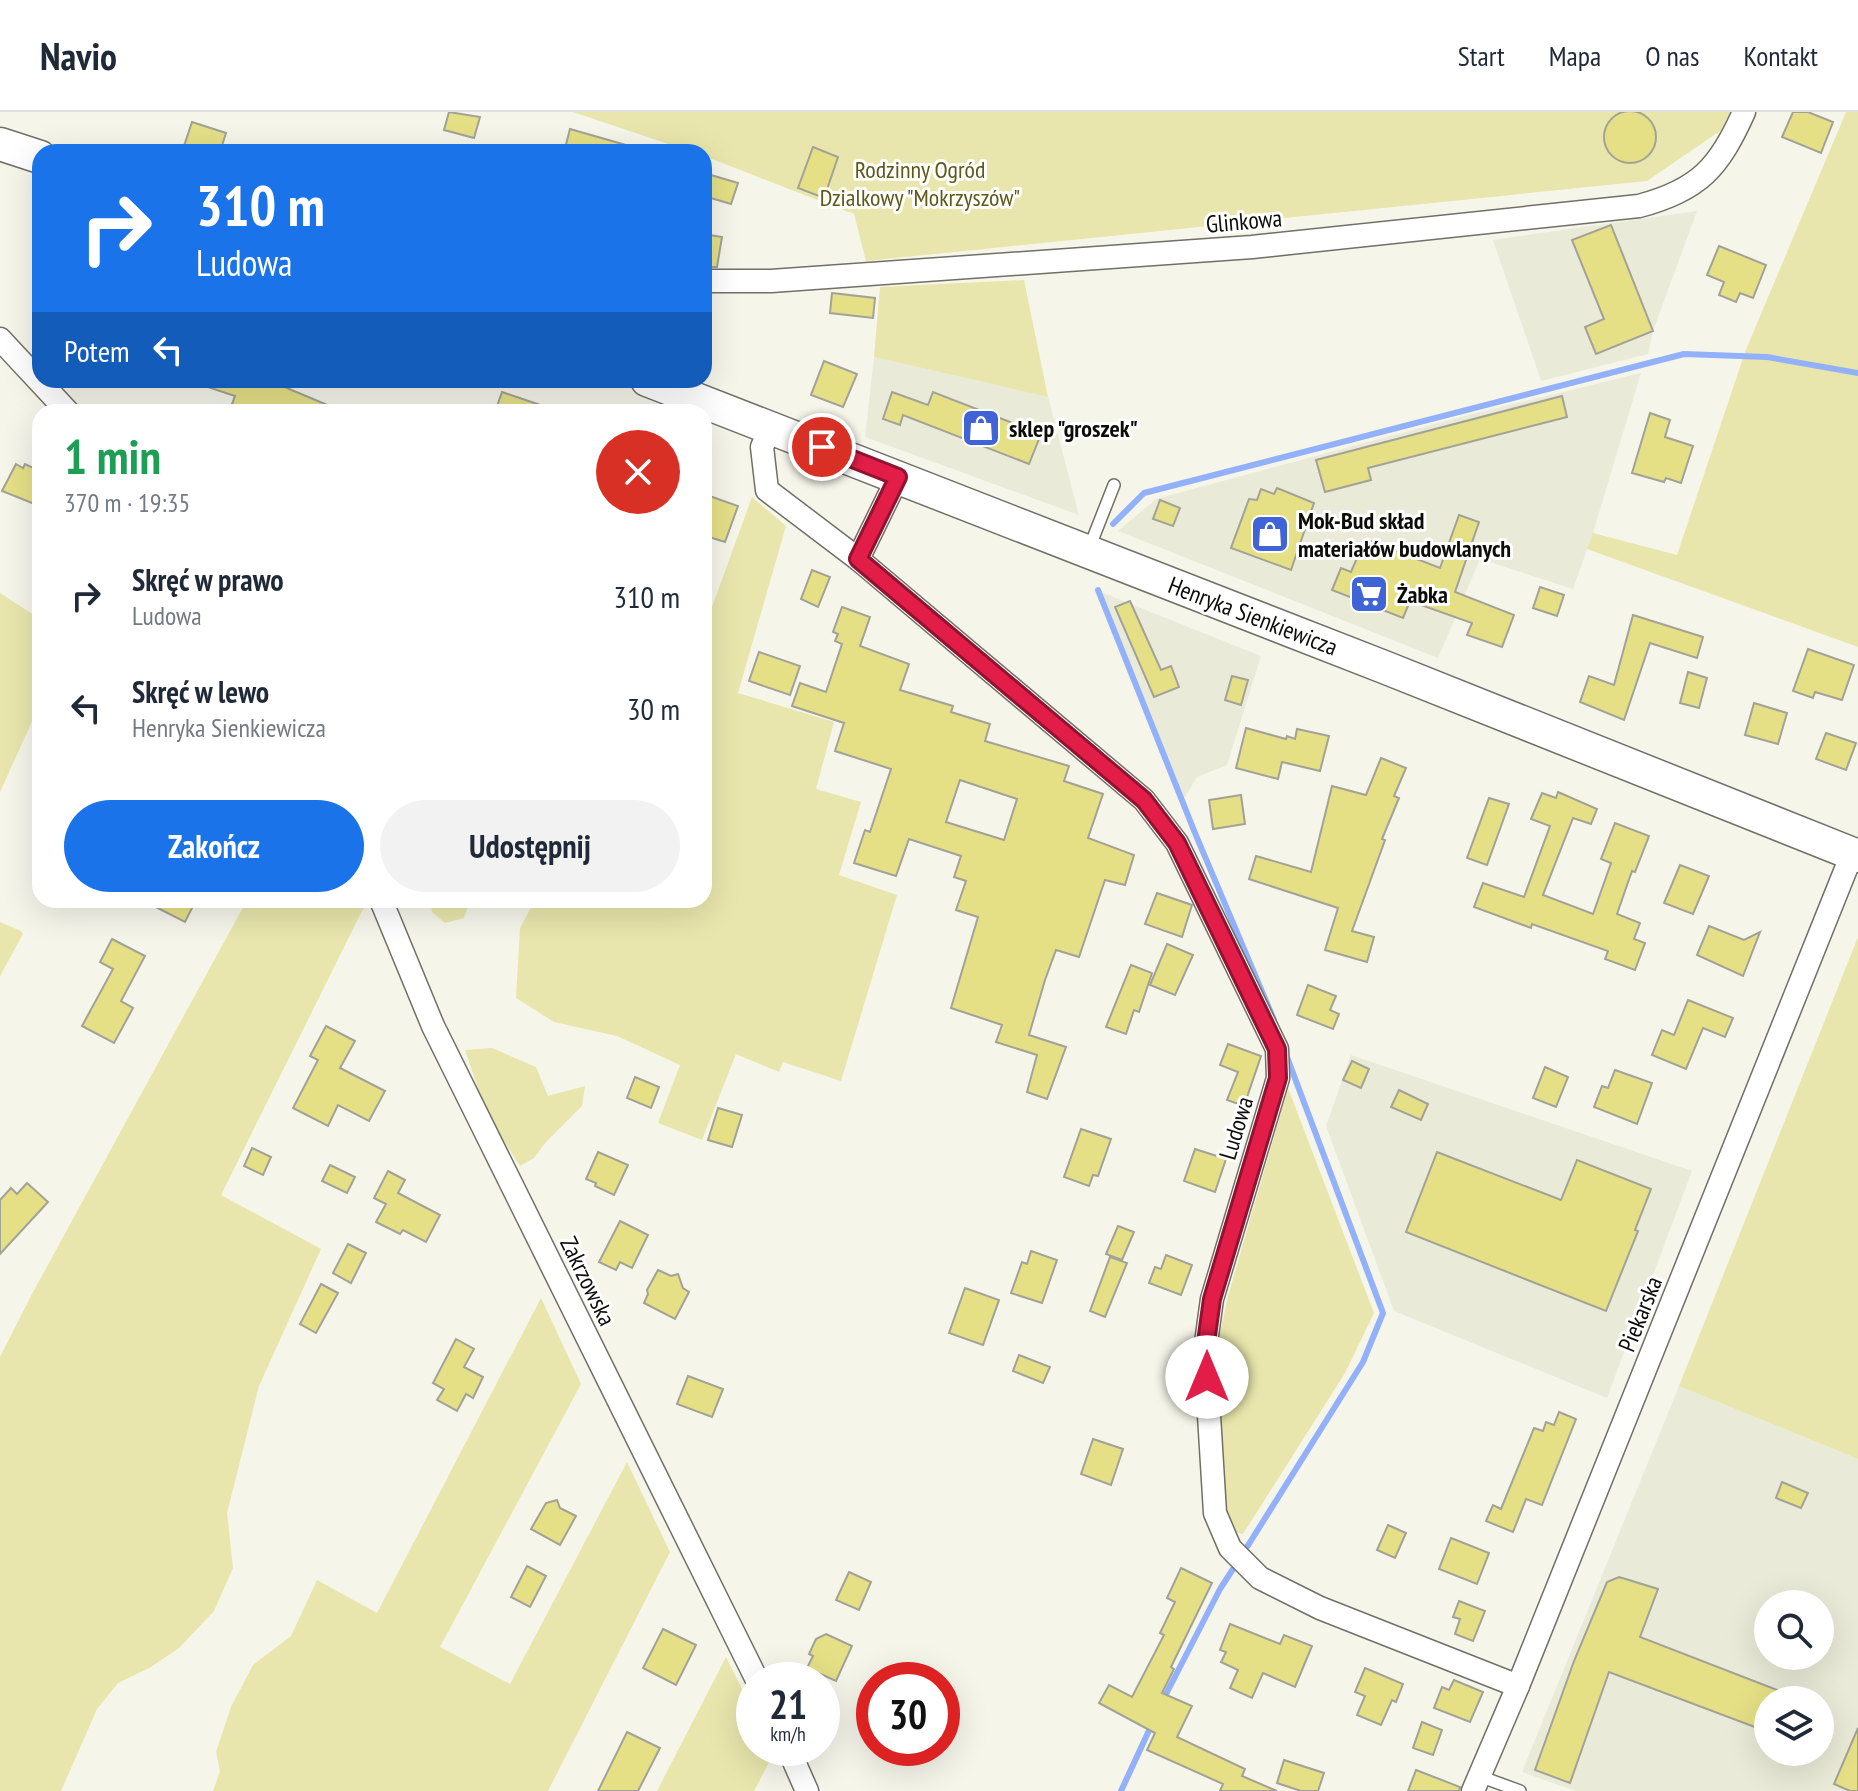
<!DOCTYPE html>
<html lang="pl">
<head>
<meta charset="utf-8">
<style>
  :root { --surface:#fff; --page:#f2f2f3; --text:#1f2937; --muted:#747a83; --line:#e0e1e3; --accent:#1a73e8 }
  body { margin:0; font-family:"PT Sans Narrow",sans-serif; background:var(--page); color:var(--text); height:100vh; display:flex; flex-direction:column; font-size:30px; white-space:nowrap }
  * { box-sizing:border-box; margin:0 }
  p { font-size:26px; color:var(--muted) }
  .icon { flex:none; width:44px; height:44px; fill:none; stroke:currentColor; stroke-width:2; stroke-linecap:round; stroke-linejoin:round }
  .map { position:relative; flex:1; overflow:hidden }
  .side { position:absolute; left:32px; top:292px; width:680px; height:504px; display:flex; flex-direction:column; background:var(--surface); border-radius:24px; box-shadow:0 8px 32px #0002 }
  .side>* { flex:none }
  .banner { position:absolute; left:32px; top:32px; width:680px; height:244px; border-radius:24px; box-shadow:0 8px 32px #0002; background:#1a73e8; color:#fff; overflow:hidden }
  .controls { position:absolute; left:1754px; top:1478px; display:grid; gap:16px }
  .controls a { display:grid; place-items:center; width:80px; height:80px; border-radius:50%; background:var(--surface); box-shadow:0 8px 32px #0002; font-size:40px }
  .speed { position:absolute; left:736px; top:1550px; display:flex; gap:16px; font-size:40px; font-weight:700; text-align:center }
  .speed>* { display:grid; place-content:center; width:104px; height:104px; border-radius:50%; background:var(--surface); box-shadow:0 8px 32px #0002; line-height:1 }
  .speed small { font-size:20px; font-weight:400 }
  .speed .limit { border:12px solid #d22; background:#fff; color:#111 }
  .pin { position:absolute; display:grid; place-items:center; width:68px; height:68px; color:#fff; margin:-34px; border:4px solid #fff; border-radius:50%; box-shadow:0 2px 8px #0007 }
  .me { position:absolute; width:88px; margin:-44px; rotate:0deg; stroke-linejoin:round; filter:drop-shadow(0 0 6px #0008) }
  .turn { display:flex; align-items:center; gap:28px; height:168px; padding:0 32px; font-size:36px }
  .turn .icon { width:104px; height:104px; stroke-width:2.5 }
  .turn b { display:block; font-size:56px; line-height:68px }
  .then { display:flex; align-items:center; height:76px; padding:0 32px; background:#0003; gap:16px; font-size:30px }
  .round { display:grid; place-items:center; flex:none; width:84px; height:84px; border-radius:42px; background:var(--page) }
  .headline { display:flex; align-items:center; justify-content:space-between; height:136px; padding:0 32px }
  h1 { font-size:48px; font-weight:700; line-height:60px; color:#1e9e55 }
  .primary-button { display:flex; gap:16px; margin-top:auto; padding:16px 32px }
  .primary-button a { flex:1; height:92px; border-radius:48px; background:var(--accent); color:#fff; font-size:32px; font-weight:700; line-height:92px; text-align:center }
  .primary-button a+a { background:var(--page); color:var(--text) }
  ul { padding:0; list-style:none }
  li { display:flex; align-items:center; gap:24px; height:112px; padding:0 32px }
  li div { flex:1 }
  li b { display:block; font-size:30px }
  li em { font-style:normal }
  header { display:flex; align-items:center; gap:48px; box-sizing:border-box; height:112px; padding:0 40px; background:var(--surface); border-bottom:2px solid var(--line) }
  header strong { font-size:38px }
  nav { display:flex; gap:44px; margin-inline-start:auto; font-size:28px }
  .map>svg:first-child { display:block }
  .built { fill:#eaead8; fill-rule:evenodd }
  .green { fill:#e8e6ac }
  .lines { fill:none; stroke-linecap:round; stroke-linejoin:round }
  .stream { stroke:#93b1fb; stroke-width:6 }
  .building { fill:#e5e086; stroke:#a2a297; stroke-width:2; fill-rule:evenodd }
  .service-casing { stroke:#707067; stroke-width:14 }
  .minor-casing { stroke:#707067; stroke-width:25 }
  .secondary-casing { stroke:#707067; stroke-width:35 }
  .service { stroke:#fff; stroke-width:11 }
  .minor { stroke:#fff; stroke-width:22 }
  .secondary { stroke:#fff; stroke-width:32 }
  .route-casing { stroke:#92132f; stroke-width:20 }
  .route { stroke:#e11d48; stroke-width:14 }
  .labels { text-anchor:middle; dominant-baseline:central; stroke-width:6; stroke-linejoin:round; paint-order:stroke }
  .park-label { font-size:24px; fill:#5d5816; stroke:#fff }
  .street-label { font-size:24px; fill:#0c0c08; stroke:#fff }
  .poi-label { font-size:24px; font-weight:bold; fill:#0c0c08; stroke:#fff; text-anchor:start }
</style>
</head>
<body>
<header>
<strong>Navio</strong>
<nav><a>Start</a><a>Mapa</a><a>O nas</a><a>Kontakt</a></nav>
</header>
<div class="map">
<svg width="1858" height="1679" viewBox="0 0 1858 1679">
  <rect width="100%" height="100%" fill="#f6f5ea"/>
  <g class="built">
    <polygon points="1697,99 1653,219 1648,242 1541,269 1493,128"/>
    <polygon points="874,245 1048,285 1079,403 865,325"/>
    <polygon points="1641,261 1593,421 1573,477 1480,447 1438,546 1118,419 1156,387 1472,302"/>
    <polygon points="1101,480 1261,544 1227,653 1197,665 1182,690"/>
    <polygon points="1351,943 1692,1059 1607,1286 1394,1199 1326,1014"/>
    <path d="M1679,1274L1858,1347V1679H1576L1522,1660ZM1768,1492H1820V1544H1768ZM1768,1588H1820V1640H1768Z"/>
  </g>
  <g class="green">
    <polygon points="573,0 1730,0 1720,19 1647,69 866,149 854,102 704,44 704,40 692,40"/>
    <polygon points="1846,0 1858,0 1858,535 1587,437 1593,421 1677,443 1745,240"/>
    <polygon points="1024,168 1048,285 874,245 880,175"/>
    <polygon points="752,385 786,414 738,581 834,610 816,677 861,690 839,763 897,783 841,969 783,950 779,960 736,942 702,1028 658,1011 680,953 617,924 554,910 516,886 520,816 535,788 704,788 704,517"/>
    <polygon points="0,481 40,507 40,592 0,680"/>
    <polygon points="247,788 363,788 365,793 221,1083 321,1137 259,1274 227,1401 233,1456 214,1499 179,1536 151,1555 118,1571 97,1597 61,1679 0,1679 0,1245 32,1182"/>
    <polygon points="430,788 470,788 464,806 445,811 432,800"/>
    <polygon points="0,810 21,819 23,822 0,864"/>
    <polygon points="1858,825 1858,1347 1679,1274"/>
    <polygon points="492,936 536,955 548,984 585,974 582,994 546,1030 534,1046 520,1054 487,1003 465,938"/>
    <polygon points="1288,976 1374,1201 1345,1261 1243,1422 1234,1420 1224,1394 1218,1230 1228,1184"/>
    <polygon points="541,1186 581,1272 440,1535 510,1572 627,1350 670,1440 548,1679 213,1679 220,1659 216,1640 231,1595 253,1553 291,1524 317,1468 377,1501"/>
    <polygon points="726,1545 754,1601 754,1636 771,1636 774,1641 754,1679 657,1679"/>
  </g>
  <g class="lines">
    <g class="stream">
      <polyline points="1113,412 1144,381 1684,242 1767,245 1858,261"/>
      <polyline points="1098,478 1195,721 1274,908"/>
      <polyline points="1247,1435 1363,1250 1383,1201 1287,945"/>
      <polyline points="1163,1588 1220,1477 1233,1457"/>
      <polyline points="1121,1679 1152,1612"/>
    </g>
  </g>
  <g class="building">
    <circle cx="1630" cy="25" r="26"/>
    <polygon points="449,0 480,5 474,26 444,18"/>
    <polygon points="1793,0 1808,0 1833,10 1821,41 1782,25"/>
    <polygon points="192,10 226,21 220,40 182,40"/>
    <polygon points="570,17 633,35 632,40 564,40"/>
    <polygon points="813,35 838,45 824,86 798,76"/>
    <polygon points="704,61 738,71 731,92 704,84"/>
    <polygon points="1611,113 1653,219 1596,242 1585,215 1604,207 1572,128"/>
    <polygon points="704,122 722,125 717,155 704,155"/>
    <polygon points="1719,134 1766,153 1753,186 1740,181 1736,190 1719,183 1724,170 1707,163"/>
    <polygon points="832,181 875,186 873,206 830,201"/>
    <polygon points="824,249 857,262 843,295 811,283"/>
    <polygon points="196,268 268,268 344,300 252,300 232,292 235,284 196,271"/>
    <polygon points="502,280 552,297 551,300 495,300"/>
    <polygon points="892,280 928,293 933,280 1041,322 1029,352 903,303 900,313 883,307"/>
    <polygon points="1562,284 1567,305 1368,356 1371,368 1325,380 1316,348"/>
    <polygon points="1650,301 1670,308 1665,325 1693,334 1681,371 1666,366 1664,370 1632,361"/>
    <polygon points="16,352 23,356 25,352 40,359 40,379 32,391 2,379"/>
    <polygon points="1277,376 1314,391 1291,458 1231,436 1249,387 1257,388 1261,377 1274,382"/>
    <polygon points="704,382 738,394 725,430 706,424 709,415 704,413"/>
    <polygon points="1160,388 1180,396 1173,414 1153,407"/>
    <polygon points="1459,403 1479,410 1455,480 1514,503 1502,535 1467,523 1472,511 1410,489 1403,506 1332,478 1341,456 1351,460 1365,427 1440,456"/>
    <polygon points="812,458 830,465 818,495 801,487"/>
    <polygon points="1540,475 1564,483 1557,504 1533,496"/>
    <polygon points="1130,489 1161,558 1171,554 1179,575 1154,585 1115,495"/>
    <path d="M842,495L870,505L860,534L909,552L900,578L953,594L951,600L990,612L985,629L1069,654L1064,669L1103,682L1088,726L1134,743L1125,773L1105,768L1079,845L1056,838L1045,868L1029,923L1066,935L1047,987L1027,980L1037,943L996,930L1002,913L951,896L978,805L956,798L966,769L954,765L961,744L909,727L896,764L854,751L865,718L870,720L891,657L835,639L844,611L792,594L800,571L826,580L842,532L835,529L838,522L833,520ZM960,668L1017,687L1004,728L946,710Z"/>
    <polygon points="1633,503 1703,525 1697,546 1650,531 1624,608 1580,590 1589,564 1614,573"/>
    <polygon points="1808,537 1854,553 1842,588 1815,580 1813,586 1793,579"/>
    <polygon points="759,540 800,554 790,583 749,569"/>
    <polygon points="1688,560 1707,566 1699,596 1680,591"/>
    <polygon points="1232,564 1248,568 1241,593 1225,588"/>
    <polygon points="1754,591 1787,601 1778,632 1745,623"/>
    <polygon points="1246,616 1286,627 1287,624 1295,627 1297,617 1329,624 1320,659 1282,650 1278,667 1236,656"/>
    <polygon points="1826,621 1856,631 1846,658 1816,647"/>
    <polygon points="1381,646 1406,656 1394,684 1399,686 1382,727 1385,728 1352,819 1374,825 1367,850 1325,838 1338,796 1249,767 1256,744 1311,760 1332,674 1366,683"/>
    <polygon points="1558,680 1597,697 1591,712 1573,706 1543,783 1593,802 1611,751 1601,747 1615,711 1649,724 1635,760 1632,759 1617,802 1640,811 1634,827 1645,831 1635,858 1605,847 1608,839 1532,812 1531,816 1474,795 1483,771 1524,785 1550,714 1531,707 1542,681 1556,686"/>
    <polygon points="1241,683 1245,712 1213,717 1209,688"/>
    <polygon points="1489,686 1509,692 1487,753 1467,746"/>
    <polygon points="1680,753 1709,764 1693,802 1664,791"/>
    <polygon points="1157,781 1192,793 1182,825 1145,812"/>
    <polygon points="142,788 196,788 185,810"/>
    <polygon points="1709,814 1744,828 1760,820 1743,864 1697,843"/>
    <polygon points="112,827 145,844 121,889 133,896 114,931 82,914 113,857 100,850"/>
    <polygon points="1167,832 1193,843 1175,883 1150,873"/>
    <polygon points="1131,853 1152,861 1139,900 1134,898 1126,922 1106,915"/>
    <polygon points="1308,873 1336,884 1330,898 1339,902 1333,917 1297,903"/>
    <polygon points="1688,888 1733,906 1725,925 1703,916 1686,957 1652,943 1662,918 1674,923"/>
    <polygon points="326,914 355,929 340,956 385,979 369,1009 338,993 328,1014 293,996 318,948 310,944"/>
    <polygon points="1228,932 1261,944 1244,994 1227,988 1238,960 1220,953"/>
    <polygon points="1352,949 1369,957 1361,976 1343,968"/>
    <polygon points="1545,955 1568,965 1556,995 1533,986"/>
    <polygon points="1615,958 1652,971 1637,1012 1594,995 1602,974 1608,976"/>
    <polygon points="635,965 659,975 651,996 627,986"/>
    <polygon points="1399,978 1428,992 1421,1008 1391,995"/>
    <polygon points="718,996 742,1003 732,1035 708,1028"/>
    <polygon points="1081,1017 1111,1027 1098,1064 1093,1063 1089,1074 1064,1065"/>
    <polygon points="252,1036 271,1045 263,1063 244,1054"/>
    <polygon points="1195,1037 1226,1047 1215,1080 1184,1069"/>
    <polygon points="598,1040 628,1053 614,1083 595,1074 596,1071 586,1067"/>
    <polygon points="1437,1040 1561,1088 1577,1048 1651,1077 1635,1118 1638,1119 1606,1199 1406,1120"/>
    <polygon points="330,1053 355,1065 347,1081 322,1069"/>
    <polygon points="388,1059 405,1068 398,1081 440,1103 426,1130 403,1118 400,1122 376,1110 386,1092 374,1086"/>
    <polygon points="27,1071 48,1090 0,1142 0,1088 11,1076 17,1082"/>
    <polygon points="620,1109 648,1123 632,1156 620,1150 616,1158 599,1150"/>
    <polygon points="1118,1114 1134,1120 1122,1148 1106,1142"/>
    <polygon points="348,1132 366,1141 351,1171 333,1161"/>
    <polygon points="1031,1139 1057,1148 1042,1191 1011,1181 1022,1150 1027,1152"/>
    <polygon points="1166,1143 1192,1153 1181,1183 1149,1171 1155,1155 1161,1157"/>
    <polygon points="1110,1145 1127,1151 1105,1205 1090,1199"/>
    <polygon points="658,1158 671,1164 678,1162 683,1176 689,1180 675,1207 644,1191 648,1182 647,1178"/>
    <polygon points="321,1172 338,1181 316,1221 300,1212"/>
    <polygon points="965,1176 999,1188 983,1233 949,1221"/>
    <polygon points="456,1227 474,1237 464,1255 483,1265 473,1286 466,1282 457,1299 437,1288 444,1277 433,1271"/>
    <polygon points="1019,1243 1050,1255 1043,1271 1013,1259"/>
    <polygon points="688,1264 723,1277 712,1305 677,1292"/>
    <polygon points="1559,1300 1576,1307 1542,1393 1526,1387 1513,1420 1486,1409 1493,1393 1501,1397 1534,1316 1543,1319 1546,1310 1554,1313"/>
    <polygon points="1093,1327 1123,1337 1111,1373 1081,1362"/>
    <polygon points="1782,1370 1808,1381 1801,1396 1776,1386"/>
    <polygon points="557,1388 560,1396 576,1404 560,1433 531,1417 546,1391"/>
    <polygon points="1388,1413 1406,1421 1395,1446 1377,1438"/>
    <polygon points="1451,1426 1489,1441 1477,1472 1439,1457"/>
    <polygon points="527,1454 546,1464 530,1495 511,1485"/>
    <polygon points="1181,1456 1212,1471 1171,1555 1174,1557 1162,1581 1192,1594 1177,1625 1245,1657 1242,1664 1277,1679 1220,1679 1223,1672 1147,1638 1155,1621 1099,1591 1109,1573 1132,1585 1164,1523 1160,1521 1175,1490 1167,1486"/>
    <polygon points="849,1460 871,1470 859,1498 836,1488"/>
    <polygon points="1619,1465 1658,1477 1640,1525 1803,1588 1768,1588 1768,1620 1609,1560 1570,1671 1535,1658 1574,1549 1607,1470"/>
    <polygon points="1459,1489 1485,1499 1473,1529 1455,1522 1460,1507 1453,1505"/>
    <polygon points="1230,1512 1280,1532 1284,1523 1312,1534 1295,1575 1263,1561 1252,1586 1230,1576 1238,1558 1221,1550 1226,1540 1220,1538"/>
    <polygon points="663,1517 696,1533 676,1573 643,1556"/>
    <polygon points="826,1522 852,1534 836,1569 807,1556 813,1544 809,1542 816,1527"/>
    <polygon points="1365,1556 1403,1572 1396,1590 1392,1588 1381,1613 1357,1603 1365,1584 1355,1580"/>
    <polygon points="1454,1568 1483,1580 1470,1610 1434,1596 1442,1575 1449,1578"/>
    <polygon points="1422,1610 1442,1618 1433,1643 1413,1636"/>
    <polygon points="1858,1616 1858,1679 1850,1679 1834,1672"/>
    <polygon points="627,1620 660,1636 638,1679 598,1679"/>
    <polygon points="1284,1648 1324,1661 1318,1679 1301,1679 1277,1671"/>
    <polygon points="1416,1658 1460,1675 1459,1679 1408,1679"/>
  </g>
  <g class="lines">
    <defs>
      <g id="service">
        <polyline points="1088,439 1114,373"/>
        <polyline points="1479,1664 1520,1679"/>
      </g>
      <g id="minor">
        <path d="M704,169H771L1252,135L1639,94C1700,78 1719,55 1744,0"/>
        <polyline points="0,227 68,300"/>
        <polyline points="771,315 762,335 767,378 858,447"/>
        <polyline points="898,365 858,447 1144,688 1177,731 1277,937 1278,966 1212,1187 1205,1238 1215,1401 1230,1436 1260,1466 1320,1496 1518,1574"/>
        <polyline points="381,788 433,914 757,1568"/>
        <polyline points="788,1636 807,1679"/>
        <polyline points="1473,1679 1518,1574 1852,742"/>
      </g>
      <g id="secondary">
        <polyline points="0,32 40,45"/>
        <polyline points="647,268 1384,555 1858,744"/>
      </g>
    </defs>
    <use href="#service" class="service-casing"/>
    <use href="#minor" class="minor-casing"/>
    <use href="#secondary" class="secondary-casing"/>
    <use href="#service" class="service"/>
    <use href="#minor" class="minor"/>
    <use href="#secondary" class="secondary"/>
  </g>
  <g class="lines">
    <defs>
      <polyline id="route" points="822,335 898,365 858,447 1144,688 1177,731 1277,937 1278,966 1212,1187 1205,1238 1207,1265"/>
    </defs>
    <use href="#route" class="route-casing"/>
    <use href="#route" class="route"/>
  </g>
  <defs>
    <symbol id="shop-square" viewBox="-11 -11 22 22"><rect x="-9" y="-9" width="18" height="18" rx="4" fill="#4064d6" stroke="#fff"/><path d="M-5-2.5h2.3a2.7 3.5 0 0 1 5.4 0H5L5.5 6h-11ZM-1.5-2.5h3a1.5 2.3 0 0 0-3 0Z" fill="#fff"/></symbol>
    <symbol id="supermarket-square" viewBox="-11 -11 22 22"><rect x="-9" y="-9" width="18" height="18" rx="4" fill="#4064d6" stroke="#fff"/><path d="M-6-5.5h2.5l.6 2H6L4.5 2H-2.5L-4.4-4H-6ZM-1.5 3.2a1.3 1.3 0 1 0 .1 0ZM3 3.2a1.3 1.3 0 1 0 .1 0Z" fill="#fff"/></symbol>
  </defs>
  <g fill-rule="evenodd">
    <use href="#shop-square" x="959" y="294" width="44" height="44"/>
    <use href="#shop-square" x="1248" y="400" width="44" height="44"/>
    <use href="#supermarket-square" x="1347" y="460" width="44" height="44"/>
  </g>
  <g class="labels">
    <g class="park-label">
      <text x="920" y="57">Rodzinny Ogród<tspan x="920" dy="28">Dzialkowy "Mokrzyszów"</tspan></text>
    </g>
    <g class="street-label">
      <text transform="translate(1244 109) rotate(-5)">Glinkowa</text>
      <text transform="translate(1253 504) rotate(21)">Henryka Sienkiewicza</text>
      <text transform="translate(1236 1016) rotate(-73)">Ludowa</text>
      <text transform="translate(588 1169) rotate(64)">Zakrzowska</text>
      <text transform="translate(1640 1202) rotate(-68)">Piekarska</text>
    </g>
    <g class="poi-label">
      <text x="1009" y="316">sklep "groszek"</text>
      <text x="1298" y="408">Mok-Bud skład<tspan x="1298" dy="28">materiałów budowlanych</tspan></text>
      <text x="1397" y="482">Żabka</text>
    </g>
  </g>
</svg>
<div class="controls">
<a><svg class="icon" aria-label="search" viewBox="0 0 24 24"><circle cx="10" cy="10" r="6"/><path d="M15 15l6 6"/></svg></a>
<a><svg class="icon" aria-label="layers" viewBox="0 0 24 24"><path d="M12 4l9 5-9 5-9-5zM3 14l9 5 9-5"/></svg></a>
</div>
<div class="speed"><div>21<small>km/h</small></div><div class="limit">30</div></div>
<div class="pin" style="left:822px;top:335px;background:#d93025"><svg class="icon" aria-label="arrive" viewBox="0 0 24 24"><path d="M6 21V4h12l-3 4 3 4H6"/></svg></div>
<svg class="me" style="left:1207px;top:1265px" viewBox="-20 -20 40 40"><circle r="19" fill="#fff"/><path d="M0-13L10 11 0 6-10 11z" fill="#e11d48"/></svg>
<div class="banner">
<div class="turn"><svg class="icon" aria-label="right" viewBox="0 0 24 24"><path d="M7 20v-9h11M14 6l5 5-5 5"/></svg><div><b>310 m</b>Ludowa</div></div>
<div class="then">Potem<svg class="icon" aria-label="left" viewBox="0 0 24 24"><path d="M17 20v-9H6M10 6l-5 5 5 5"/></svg></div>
</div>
<section class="side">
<div class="headline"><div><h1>1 min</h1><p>370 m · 19:35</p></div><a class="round" style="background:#d93025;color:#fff"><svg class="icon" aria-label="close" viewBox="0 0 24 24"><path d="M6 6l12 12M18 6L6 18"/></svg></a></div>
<ul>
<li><svg class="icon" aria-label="right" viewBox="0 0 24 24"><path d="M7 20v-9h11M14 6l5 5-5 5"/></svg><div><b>Skręć w prawo</b><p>Ludowa</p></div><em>310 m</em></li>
<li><svg class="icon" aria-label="left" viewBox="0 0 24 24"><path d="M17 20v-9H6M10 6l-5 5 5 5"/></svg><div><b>Skręć w lewo</b><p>Henryka Sienkiewicza</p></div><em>30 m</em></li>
</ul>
<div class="primary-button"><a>Zakończ</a><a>Udostępnij</a></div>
</section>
</div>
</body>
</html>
